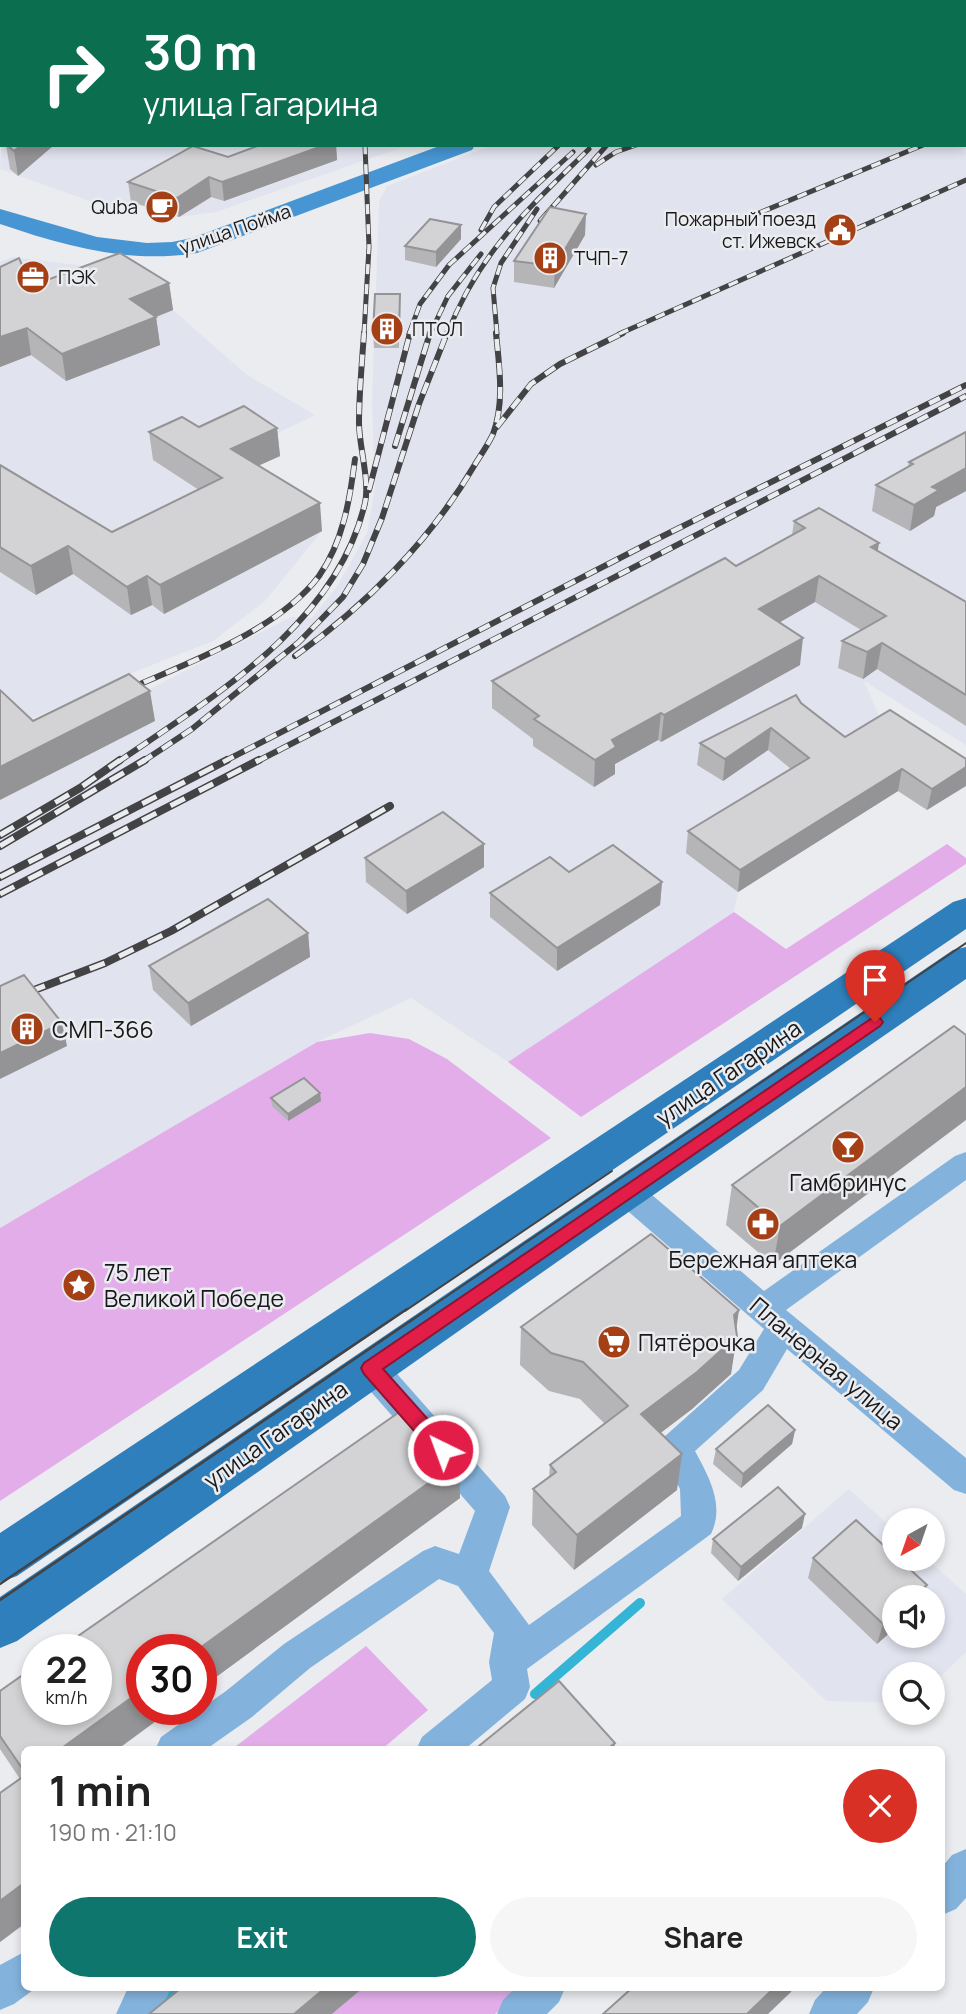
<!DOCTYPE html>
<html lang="en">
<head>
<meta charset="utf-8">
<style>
  :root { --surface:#fff; --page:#f6f6f6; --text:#222; --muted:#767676; --accent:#0f766e }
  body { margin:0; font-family:Manrope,sans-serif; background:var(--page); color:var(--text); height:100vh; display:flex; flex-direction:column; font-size:26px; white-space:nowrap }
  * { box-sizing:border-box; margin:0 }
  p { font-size:23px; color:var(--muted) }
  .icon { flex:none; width:38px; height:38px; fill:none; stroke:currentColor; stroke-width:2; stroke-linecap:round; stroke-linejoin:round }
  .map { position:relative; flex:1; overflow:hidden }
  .side { position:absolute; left:21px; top:1746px; width:924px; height:245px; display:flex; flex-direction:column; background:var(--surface); border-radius:10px; box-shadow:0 4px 10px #0003 }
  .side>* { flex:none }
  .top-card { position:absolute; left:0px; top:0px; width:966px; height:147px; box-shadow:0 4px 10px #0003; background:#0b6e4f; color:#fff; overflow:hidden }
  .needle { width:46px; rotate:220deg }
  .tools { position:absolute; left:882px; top:1508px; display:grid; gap:14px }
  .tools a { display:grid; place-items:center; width:63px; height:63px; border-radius:50%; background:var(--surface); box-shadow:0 4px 10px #0003; font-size:35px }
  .speed { position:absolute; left:21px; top:1634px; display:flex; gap:14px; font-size:35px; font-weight:700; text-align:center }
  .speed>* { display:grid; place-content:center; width:91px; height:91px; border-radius:50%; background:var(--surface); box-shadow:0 4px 10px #0003; line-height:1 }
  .speed small { font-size:18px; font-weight:400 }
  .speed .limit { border:10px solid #d22; background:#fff; color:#111 }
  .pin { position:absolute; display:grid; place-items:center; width:60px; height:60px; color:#fff; margin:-72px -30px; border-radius:50% 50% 50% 0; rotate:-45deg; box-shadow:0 0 7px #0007 }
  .pin .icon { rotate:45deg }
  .me { position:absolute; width:77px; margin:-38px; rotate:318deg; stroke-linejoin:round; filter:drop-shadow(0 0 5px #0008) }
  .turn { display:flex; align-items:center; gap:24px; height:147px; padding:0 28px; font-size:32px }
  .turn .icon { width:91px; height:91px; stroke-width:2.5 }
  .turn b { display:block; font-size:49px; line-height:60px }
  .round { display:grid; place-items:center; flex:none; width:74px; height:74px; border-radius:37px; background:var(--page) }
  .summary { display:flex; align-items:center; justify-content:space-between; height:119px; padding:0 28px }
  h1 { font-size:42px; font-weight:700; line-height:52px }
  .action { display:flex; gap:14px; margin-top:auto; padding:14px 28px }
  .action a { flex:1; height:80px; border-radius:42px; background:var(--accent); color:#fff; font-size:28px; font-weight:700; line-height:80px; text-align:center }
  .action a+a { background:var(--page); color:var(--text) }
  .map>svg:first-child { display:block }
  .built { fill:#e1e4ef; fill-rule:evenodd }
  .green { fill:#e3adea }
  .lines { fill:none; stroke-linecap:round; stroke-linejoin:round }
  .stream { stroke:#34b5d6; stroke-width:10 }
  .street { fill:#83b3dd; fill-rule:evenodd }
  .secondary { fill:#4796d3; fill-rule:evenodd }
  .primary { fill:#2e7fbb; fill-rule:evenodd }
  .tram-far1 { stroke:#434345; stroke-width:2 }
  .tram { stroke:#434345; stroke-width:2.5 }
  .rail-far2-casing { stroke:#434345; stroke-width:5 }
  .rail-far1-casing { stroke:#434345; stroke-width:6 }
  .rail-casing { stroke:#434345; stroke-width:8 }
  .rail-far2 { stroke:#ebecef; stroke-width:3.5; stroke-dasharray:10; stroke-linecap:butt }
  .rail-far1 { stroke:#ebecef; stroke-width:4.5; stroke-dasharray:12; stroke-linecap:butt }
  .rail { stroke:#ebecef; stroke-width:5; stroke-dasharray:16; stroke-linecap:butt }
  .wall { fill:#b5b5b7 }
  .shaded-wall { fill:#949395 }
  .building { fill:#d3d2d5; stroke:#949395; stroke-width:2 }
  .route { fill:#e11d48; stroke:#92132f; stroke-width:2 }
  .labels { text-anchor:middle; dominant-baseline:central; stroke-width:5; stroke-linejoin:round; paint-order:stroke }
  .far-poi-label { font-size:19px; fill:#18181a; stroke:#ebecef; text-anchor:start }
  .far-street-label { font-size:19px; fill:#18181a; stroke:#ebecef }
  .poi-label { font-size:23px; fill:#18181a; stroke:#ebecef; text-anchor:start }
  .street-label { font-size:23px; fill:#18181a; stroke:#ebecef }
</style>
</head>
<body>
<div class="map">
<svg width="966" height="2014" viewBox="0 0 966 2014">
  <rect width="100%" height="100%" fill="#ebecef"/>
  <g class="built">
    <polygon points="130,0 820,0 128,2"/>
    <polygon points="903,0 966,0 966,745 864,681 886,732 966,786 927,810 898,791 738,892 734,912 508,1062 411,998 317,1042 0,1228 0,765 291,617 312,618 338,585 367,533 375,488 372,403 379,202 387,186 493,145 964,145 964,2"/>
    <polygon points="2,135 2,145 409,145 216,212 179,217 131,202 115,210 0,169"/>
    <polygon points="13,257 109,269 173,310 247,375 315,415 259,442 280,456 235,477 322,531 265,601 213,641 142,669 0,733 0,262"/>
    <path d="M849,1489L894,1530V1559H927L966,1594V1652L933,1684V1675H894V1703L826,1701L722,1599ZM894,1598H933V1636H894Z"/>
  </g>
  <g class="green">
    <polygon points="947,844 966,858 966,864 581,1117 508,1062 734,912 786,949"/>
    <polygon points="370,1033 409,1039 447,1059 551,1138 0,1501 0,1228 317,1042"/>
    <polygon points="366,1646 428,1710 381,1750 231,1750"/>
    <polygon points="363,1988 524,1988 495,2014 332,2014"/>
  </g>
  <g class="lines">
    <g class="stream">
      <polyline points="535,1694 640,1603"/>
      <polyline points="160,2001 177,1988"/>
    </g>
    <g class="street">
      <polygon points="102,0 118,0 101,2"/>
      <polygon points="2,116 2,128 0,128 0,117"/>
      <path d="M966,1152V1180L786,1310L966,1458V1494L954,1490L787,1349L763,1390L695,1451C709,1477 725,1505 711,1534L527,1669L530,1687L525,1699L464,1750H416L422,1737L492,1680L489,1662L494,1633L458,1586L439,1579L310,1668L252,1717L205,1750H155L161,1737L226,1691L284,1644L423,1551L435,1546L459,1554L475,1511L359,1378L355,1368L359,1358L371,1354L383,1358L505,1496L510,1507L489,1571L529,1625L681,1516L680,1489L658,1448L663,1438L739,1370L764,1329L615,1200L611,1191L615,1182L626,1179L637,1182L764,1291L955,1156Z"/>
      <polygon points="966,1849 966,1898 956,1909 942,1915 942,1867 952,1855"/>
      <polygon points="24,1952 24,1988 36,1988 14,2004 0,2010 0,1965"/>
      <polygon points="128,1988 171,1988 159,2014 116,2014"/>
      <polygon points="515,1988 565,1988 559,2002 547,2014 497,2014 503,2000"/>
      <polygon points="826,1988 874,1988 868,2002 857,2014 809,2014 815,2000"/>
    </g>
    <path class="secondary" d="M442,145H475L472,150L197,253C128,264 65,246 0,224V209L97,237L147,243L172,242L192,238Z"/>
    <g class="primary">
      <polygon points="966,898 966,929 17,1576 0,1582 0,1533 953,902"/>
      <polygon points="966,947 966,979 594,1236 17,1641 0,1648 0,1597 953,950"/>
    </g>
    <g class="tram-far1">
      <polyline points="405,1311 612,1171"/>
      <polyline points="425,1311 966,943"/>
    </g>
    <g class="tram">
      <polyline points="0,1584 407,1309"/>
      <polyline points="0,1600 428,1309"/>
    </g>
    <defs>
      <g id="rail-far2">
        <polyline points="695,2 697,0"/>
        <polyline points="596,165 616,152 636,145"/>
        <polyline points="742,220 923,145"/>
        <polyline points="540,221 607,145"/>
        <polyline points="481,230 494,207 559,145"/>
        <polyline points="364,334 369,247 365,145"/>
        <polyline points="409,334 420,304 449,265 573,152"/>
        <polyline points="430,334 448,296 481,254"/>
        <path d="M447,334C480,251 527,210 589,149"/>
        <polyline points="497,334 493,288 501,263 537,209"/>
        <polyline points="619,334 966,180"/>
      </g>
      <g id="rail-far1">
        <polyline points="497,427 531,384 560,364 623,333"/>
        <polyline points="395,446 430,333"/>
        <polyline points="369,490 410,333"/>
        <path d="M295,656C365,606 430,541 474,466C480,456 488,445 493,434C505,402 499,365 496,333"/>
        <path d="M122,692C184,664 277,632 319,576C343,542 350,499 355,459"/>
        <path d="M118,762C214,696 337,624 365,503C370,481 359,446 359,423C359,393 362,363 364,333"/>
        <polyline points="142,762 192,729 299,642 343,597 363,564 382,518 419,404 447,333"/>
        <polyline points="223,762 653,541 966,385"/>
        <polyline points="256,762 966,396"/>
      </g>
      <g id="rail">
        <polyline points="0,835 80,788 120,760"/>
        <polyline points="0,846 145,760"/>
        <polyline points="0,877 227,760"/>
        <polyline points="0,894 259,760"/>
        <polyline points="0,1003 105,963 171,931 390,806"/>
      </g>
    </defs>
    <use href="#rail-far2" class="rail-far2-casing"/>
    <use href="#rail-far1" class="rail-far1-casing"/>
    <use href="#rail" class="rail-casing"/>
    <use href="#rail-far2" class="rail-far2"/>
    <use href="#rail-far1" class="rail-far1"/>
    <use href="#rail" class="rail"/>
  </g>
  <g class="wall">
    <polygon points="484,0 584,0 585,2 554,2 554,1 548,2 486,2"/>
    <polygon points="6,145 54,145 18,176 10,169"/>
    <polygon points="260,145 336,145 337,160 224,201 211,197 179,217 131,202 128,182 228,157"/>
    <polygon points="585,235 554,288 514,282 514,261"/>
    <polygon points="461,239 436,267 405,260 405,246"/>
    <polygon points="169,283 173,310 156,317 160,345 66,381 31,355 0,367 31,286"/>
    <polygon points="400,294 399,348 374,348 373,334"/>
    <polygon points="199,427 277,428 280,456 259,465 322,531 164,614 152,605 131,615 73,574 36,595 0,572 0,465 112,532 199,490 153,460 149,432"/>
    <polygon points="966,432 966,491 936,507 934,516 910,531 872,511 876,485 908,466 909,462"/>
    <polygon points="794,521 878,551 966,602 966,726 877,669 863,679 838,668 842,641 861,630 815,602 780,622 800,665 661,742 658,740 615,764 615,774 594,787 533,746 533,739 492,708 492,681 736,566 792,535"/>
    <polygon points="801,703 845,737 966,759 927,810 898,791 738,892 686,853 688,831 791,769 768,750 723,781 697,765 700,743"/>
    <polygon points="365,858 484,867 407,914 366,882"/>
    <polygon points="569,872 662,882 660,905 557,971 490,917 490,893"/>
    <polygon points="308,933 310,957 191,1026 153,990 149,966"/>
    <polygon points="954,1026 773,1265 726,1225 732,1185"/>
    <polygon points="320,1093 321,1101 288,1121 272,1106 271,1098"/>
    <polygon points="521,1327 736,1330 731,1374 692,1409 660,1433 677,1490 574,1570 532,1525 533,1489 549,1478 550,1465 605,1424 580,1399 549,1391 520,1365"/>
    <polygon points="795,1430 792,1444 741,1488 713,1464 716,1449"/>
    <polygon points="460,1498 201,1688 201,1650 142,1710 171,1710 117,1750 24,1750 24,1924 0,1942 0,1793 20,1779 0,1749 0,1691"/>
    <polygon points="802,1528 738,1581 711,1553 713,1539"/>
    <polygon points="813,1558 894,1598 894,1629 877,1644 808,1578"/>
  </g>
  <g class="shaded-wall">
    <polygon points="228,0 238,0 238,2 227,2"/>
    <polygon points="496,0 554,0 548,2 496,2"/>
    <polygon points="964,10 966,10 966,26 964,27"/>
    <polygon points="21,145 54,145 18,176 14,151"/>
    <polygon points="325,145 336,145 337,160 224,201 222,182"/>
    <polygon points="209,177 211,197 179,217 177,198"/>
    <polygon points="586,214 585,235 554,288 555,266"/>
    <polygon points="461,225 461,239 436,267 436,252"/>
    <polygon points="169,283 173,310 133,326 130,299"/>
    <polygon points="156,317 160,345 66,381 62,354"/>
    <polygon points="27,328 31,355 0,367 0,337"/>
    <polygon points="277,428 280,456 234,477 231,449"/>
    <polygon points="966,468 966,491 936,507 934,516 910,531 914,505 932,487"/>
    <polygon points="320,503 322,531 164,614 160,585"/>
    <polygon points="879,543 875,569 871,547"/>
    <polygon points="68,546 73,574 36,595 31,566"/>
    <polygon points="147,576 152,605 131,615 127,587"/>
    <polygon points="819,576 815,602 756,636 759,609"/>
    <polygon points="803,638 800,665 661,742 664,715"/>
    <polygon points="882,643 877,669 863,679 867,652"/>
    <polygon points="150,691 155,721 0,800 0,767"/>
    <polygon points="661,713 658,740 615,764 615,774 594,787 595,760 612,740"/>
    <polygon points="771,728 768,750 723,781 725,759"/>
    <polygon points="966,767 966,786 927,810 932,789"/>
    <polygon points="902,769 898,791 738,892 740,870"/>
    <polygon points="484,844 484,867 407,914 406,891"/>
    <polygon points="662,882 660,905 557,971 557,948"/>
    <polygon points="308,933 310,957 191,1026 188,1003"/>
    <polygon points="62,1023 67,1046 0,1079 0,1053"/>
    <polygon points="966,1087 966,1120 773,1265 780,1226"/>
    <polygon points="320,1093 321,1101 288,1121 288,1114"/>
    <polygon points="739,1310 735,1338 737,1336 731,1374 692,1409 637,1451 641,1414"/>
    <polygon points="795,1430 792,1444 741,1488 743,1474"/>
    <polygon points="682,1454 677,1490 574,1570 577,1535"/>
    <polygon points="459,1461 460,1498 201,1688 201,1650 197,1650"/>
    <polygon points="805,1514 802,1528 738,1581 741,1567"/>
    <polygon points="927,1585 923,1598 912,1598"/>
    <polygon points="894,1614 894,1629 877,1644 883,1624"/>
    <polygon points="142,1690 142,1710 171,1710 116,1750 59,1750"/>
    <polygon points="615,1743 614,1750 606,1750"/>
    <polygon points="24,1883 24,1924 0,1942 0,1901"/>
    <polygon points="325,1988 363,1988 332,2014 294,2014"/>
    <polygon points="774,1988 792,1988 791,1992 768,2014 747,2014"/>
  </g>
  <g class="building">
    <polygon points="128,0 228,0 227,2 126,2"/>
    <polygon points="564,0 584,0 585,2 565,2"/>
    <polygon points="704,0 966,0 966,10 964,10 964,2 709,2"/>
    <polygon points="7,145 21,145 14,151"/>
    <polygon points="260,145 325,145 222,182 209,177 177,198 128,182 193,146 228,157"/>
    <polygon points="550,207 586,214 555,266 514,261"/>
    <polygon points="430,219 461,225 436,252 405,246"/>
    <polygon points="120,253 169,283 130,299 156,317 62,354 27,328 0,337 0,267 19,258 31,286"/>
    <polygon points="375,294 400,294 399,333 373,334"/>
    <polygon points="244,406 277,428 231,449 320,503 160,585 147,576 127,587 68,546 31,566 0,547 0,465 112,532 222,478 149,432 182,417 199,427"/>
    <polygon points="966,432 966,468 932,487 939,490 914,505 876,485 913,464 909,462"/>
    <polygon points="819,508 879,543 871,547 966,602 966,695 882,643 867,652 842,641 886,616 819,576 759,609 803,638 664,715 661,713 612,740 616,747 595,760 534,719 539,716 492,681 725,558 736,566 805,528 794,521"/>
    <polygon points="129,674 150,691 0,767 0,690 33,721"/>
    <polygon points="796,695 801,703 845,737 890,710 966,759 966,767 932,789 902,769 740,870 688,831 809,758 771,728 725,759 700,743"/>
    <polygon points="443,812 484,844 406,891 365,858"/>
    <polygon points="613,845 662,882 557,948 490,893 550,857 569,872"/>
    <polygon points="268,899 308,933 188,1003 149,966"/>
    <polygon points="24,975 62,1023 0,1053 0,986"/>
    <polygon points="954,1026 966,1035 966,1087 780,1226 732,1185"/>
    <polygon points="304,1078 320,1093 288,1114 271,1098"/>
    <polygon points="651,1234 739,1310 734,1315 737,1336 697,1372 641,1414 682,1454 577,1535 533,1489 556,1472 550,1465 628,1406 583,1362 551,1353 521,1327"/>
    <polygon points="768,1405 795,1430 743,1474 716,1449"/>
    <polygon points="408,1406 459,1461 197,1650 142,1650 142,1690 59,1750 24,1750 24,1771 0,1736 0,1691 37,1665 37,1710 96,1710 96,1650 58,1650"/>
    <polygon points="778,1487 805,1514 741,1567 713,1539"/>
    <polygon points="856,1520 894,1555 894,1559 899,1559 927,1585 912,1598 894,1598 894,1614 883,1624 813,1558"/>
    <polygon points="559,1681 615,1743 606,1750 474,1750"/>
    <polygon points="24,1776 24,1883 0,1901 0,1793"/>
    <polygon points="181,1988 325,1988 294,2014 149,2014"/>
    <polygon points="632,1988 774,1988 747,2014 603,2014"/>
  </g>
  <polygon class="route" points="875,1016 880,1018 883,1022 880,1026 383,1369 450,1444 453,1450 450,1456 443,1459 436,1456 364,1374 361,1368 364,1363"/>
  <defs>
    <symbol id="cafe-disc" viewBox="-11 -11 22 22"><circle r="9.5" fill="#a53f16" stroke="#ebecef"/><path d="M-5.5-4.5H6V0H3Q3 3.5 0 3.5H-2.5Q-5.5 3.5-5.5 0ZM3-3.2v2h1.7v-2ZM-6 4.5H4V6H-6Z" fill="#fff"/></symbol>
    <symbol id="civic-disc" viewBox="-11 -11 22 22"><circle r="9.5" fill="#a53f16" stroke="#ebecef"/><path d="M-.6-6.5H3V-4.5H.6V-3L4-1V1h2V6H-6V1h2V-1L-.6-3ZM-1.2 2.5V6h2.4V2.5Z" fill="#fff"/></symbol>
    <symbol id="building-disc" viewBox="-11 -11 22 22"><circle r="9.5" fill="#a53f16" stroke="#ebecef"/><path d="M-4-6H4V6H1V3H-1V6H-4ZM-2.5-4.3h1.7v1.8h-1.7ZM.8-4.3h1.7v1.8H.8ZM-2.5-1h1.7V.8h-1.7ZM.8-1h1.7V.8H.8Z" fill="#fff"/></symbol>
    <symbol id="office-disc" viewBox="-11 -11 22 22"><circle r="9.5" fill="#a53f16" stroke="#ebecef"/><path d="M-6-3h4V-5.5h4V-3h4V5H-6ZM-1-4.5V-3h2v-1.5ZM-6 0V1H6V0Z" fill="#fff"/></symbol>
    <symbol id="bar-disc" viewBox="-11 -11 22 22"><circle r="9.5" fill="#a53f16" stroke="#ebecef"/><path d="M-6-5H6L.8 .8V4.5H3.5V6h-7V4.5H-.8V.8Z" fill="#fff"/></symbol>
    <symbol id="pharmacy-disc" viewBox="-11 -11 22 22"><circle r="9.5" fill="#a53f16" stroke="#ebecef"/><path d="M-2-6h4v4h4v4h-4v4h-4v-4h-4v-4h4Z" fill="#fff"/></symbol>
    <symbol id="sight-disc" viewBox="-11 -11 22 22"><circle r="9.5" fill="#a53f16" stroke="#ebecef"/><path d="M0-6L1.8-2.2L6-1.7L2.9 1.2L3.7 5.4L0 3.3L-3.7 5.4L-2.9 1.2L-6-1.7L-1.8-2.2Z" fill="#fff"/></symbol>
    <symbol id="supermarket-disc" viewBox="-11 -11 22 22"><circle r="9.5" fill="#a53f16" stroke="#ebecef"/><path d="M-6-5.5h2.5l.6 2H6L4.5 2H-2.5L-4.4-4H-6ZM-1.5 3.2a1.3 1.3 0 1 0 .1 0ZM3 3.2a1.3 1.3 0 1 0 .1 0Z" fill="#fff"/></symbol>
  </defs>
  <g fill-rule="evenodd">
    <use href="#cafe-disc" x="143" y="188" width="38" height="38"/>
    <use href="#civic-disc" x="821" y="211" width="38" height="38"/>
    <use href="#building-disc" x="531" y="239" width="38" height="38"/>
    <use href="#office-disc" x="14" y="258" width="38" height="38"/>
    <use href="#building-disc" x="368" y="310" width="38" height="38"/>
    <use href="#building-disc" x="8" y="1010" width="38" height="38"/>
    <use href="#bar-disc" x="829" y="1128" width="38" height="38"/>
    <use href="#pharmacy-disc" x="744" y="1205" width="38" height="38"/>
    <use href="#sight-disc" x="60" y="1266" width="38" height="38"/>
    <use href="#supermarket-disc" x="595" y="1323" width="38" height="38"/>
  </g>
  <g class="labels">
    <g class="far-poi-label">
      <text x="138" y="207" text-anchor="end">Quba</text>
      <text x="816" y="219" text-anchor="end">Пожарный поезд<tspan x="816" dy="22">ст. Ижевск</tspan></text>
      <text x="574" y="258">ТЧП-7</text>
      <text x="58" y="277">ПЭК</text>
      <text x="412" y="329">ПТОЛ</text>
    </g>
    <g class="far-street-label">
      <text transform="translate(235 229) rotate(-19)">улица Пойма</text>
    </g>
    <g class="poi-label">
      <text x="52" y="1029">СМП-366</text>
      <text x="848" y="1182" text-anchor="middle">Гамбринус</text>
      <text x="763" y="1259" text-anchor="middle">Бережная аптека</text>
      <text x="104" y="1272">75 лет<tspan x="104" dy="26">Великой Победе</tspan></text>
      <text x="638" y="1342">Пятёрочка</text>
    </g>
    <g class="street-label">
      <text transform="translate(728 1072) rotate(-34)">улица Гагарина</text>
      <text transform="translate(827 1363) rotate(40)">Планерная улица</text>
      <text transform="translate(275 1434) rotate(-35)">улица Гагарина</text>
    </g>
  </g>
</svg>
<div class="tools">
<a><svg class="needle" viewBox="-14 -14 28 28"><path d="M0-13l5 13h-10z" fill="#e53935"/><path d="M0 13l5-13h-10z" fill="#767676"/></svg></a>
<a><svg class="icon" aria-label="sound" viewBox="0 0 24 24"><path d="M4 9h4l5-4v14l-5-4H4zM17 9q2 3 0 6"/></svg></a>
<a><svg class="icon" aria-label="search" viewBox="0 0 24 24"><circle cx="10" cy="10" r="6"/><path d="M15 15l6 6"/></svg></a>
</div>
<div class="speed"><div>22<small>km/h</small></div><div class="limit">30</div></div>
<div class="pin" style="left:875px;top:1022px;background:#d93025"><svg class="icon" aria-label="arrive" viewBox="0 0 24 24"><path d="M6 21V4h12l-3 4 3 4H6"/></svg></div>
<svg class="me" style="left:443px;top:1450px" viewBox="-20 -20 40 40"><circle r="17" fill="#e11d48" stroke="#fff" stroke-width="3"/><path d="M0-11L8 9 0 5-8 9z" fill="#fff"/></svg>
<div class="top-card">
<div class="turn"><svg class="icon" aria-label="right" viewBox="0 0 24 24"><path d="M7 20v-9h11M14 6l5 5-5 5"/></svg><div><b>30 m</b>улица Гагарина</div></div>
</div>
<section class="side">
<div class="summary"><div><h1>1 min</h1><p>190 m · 21:10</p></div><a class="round" style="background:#d93025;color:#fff"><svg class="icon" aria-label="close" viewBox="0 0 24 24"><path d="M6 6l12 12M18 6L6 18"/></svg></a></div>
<div class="action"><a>Exit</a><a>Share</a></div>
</section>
</div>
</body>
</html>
